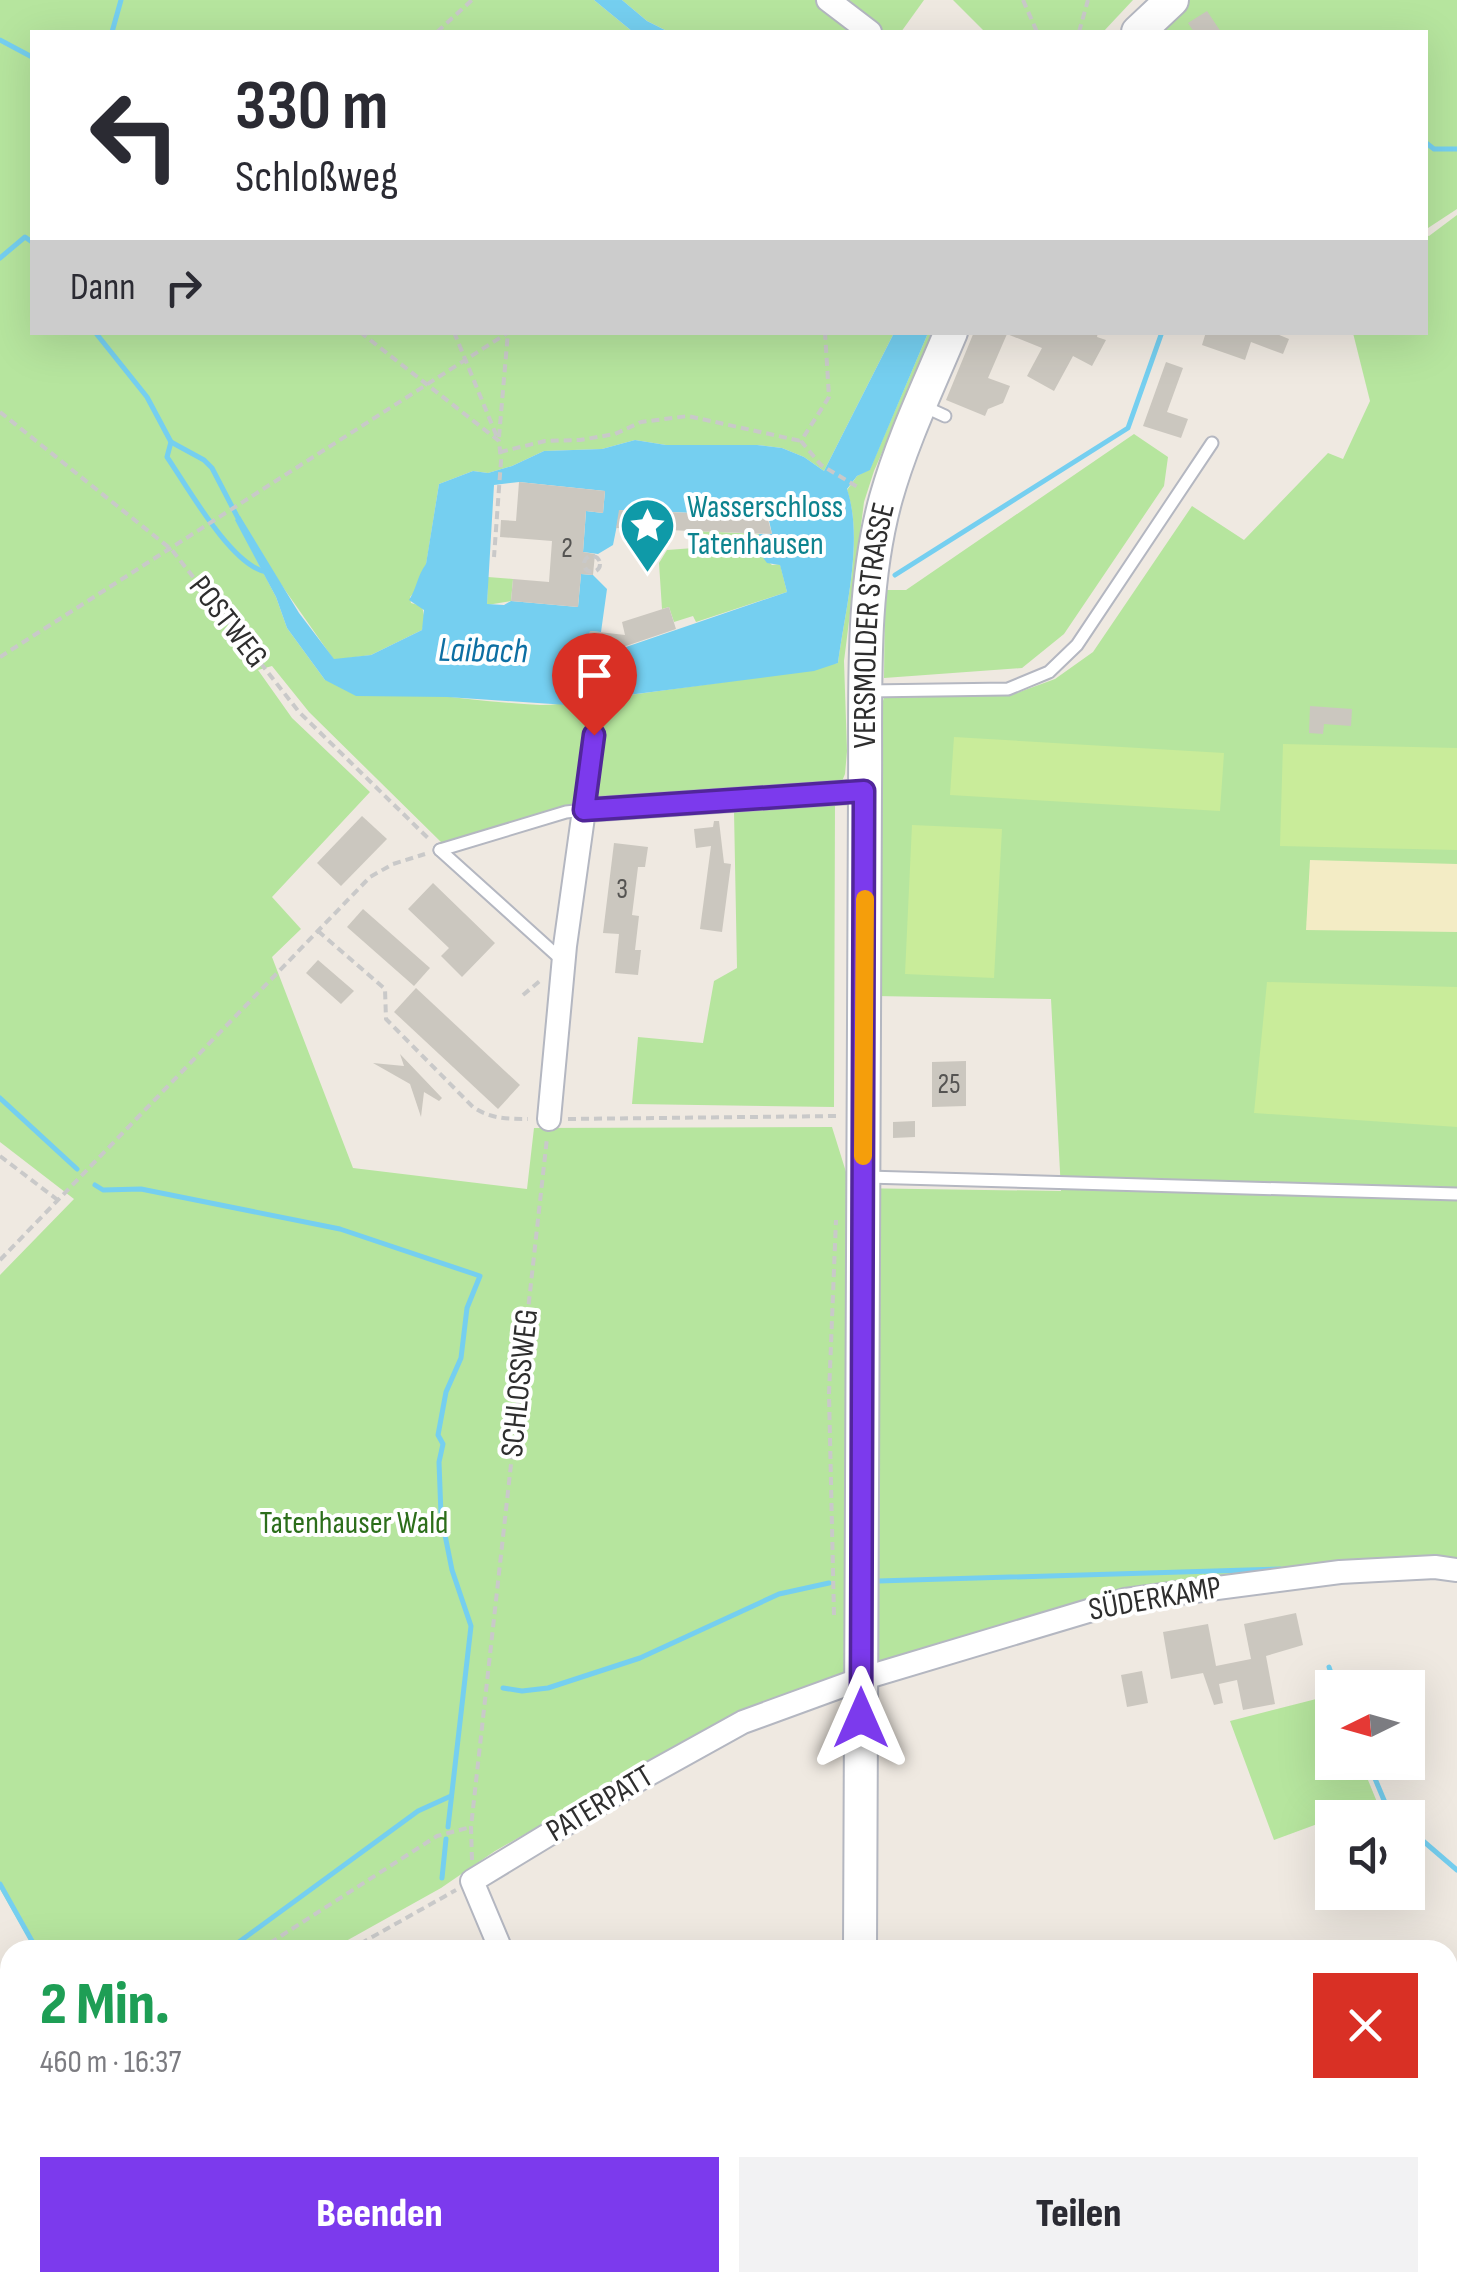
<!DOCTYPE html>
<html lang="de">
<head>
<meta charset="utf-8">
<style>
  :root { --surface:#fff; --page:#f2f2f3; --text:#2b2b33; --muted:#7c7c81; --accent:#7c3aed }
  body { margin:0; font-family:"Sofia Sans Condensed",sans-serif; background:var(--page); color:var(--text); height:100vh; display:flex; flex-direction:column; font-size:38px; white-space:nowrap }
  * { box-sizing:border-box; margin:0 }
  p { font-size:32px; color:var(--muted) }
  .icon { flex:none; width:55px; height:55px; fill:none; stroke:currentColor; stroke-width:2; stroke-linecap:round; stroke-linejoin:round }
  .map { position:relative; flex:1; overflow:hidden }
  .panel { position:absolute; left:0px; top:1940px; width:1458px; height:352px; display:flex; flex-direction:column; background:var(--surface); border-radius:30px 30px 0 0; box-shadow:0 10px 40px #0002 }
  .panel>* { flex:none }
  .top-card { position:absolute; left:30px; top:30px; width:1398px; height:305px; border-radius:0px; box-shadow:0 10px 40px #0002; background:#fff; color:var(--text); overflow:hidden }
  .needle { width:65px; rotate:265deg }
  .tools { position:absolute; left:1315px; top:1670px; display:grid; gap:20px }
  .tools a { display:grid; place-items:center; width:110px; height:110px; border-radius:0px; background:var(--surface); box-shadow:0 10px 40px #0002; font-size:50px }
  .pin { position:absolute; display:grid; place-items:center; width:85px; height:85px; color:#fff; margin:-102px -42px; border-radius:50% 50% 50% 0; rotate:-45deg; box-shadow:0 0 10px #0007 }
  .pin .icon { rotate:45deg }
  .me { position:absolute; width:110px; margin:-55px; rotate:0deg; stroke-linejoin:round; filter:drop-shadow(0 0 8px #0008) }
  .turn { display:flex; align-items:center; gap:35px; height:210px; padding:0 40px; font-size:45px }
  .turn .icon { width:130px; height:130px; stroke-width:2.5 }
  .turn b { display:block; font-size:70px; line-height:85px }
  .then { display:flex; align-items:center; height:95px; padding:0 40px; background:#0003; gap:20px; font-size:38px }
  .round { display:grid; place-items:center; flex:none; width:105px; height:105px; border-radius:0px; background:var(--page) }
  .overview { display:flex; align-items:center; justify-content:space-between; height:170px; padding:0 40px }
  h1 { font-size:60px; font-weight:800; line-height:75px; color:#1e9e55 }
  .cta { display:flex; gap:20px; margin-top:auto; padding:20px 40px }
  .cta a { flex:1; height:115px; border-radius:0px; background:var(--accent); color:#fff; font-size:40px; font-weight:800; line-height:115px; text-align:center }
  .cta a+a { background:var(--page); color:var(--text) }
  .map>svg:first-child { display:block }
  .green { fill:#b6e59e }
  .sand { fill:#f3ecc5 }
  .pitch { fill:#c9ec9a }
  .water { fill:#75cff0 }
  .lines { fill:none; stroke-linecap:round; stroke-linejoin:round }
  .stream { stroke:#75cff0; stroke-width:5 }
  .building { fill:#cbc7bf }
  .lane-casing { stroke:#b4b7c1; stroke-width:15 }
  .street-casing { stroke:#b4b7c1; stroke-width:26 }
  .secondary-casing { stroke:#b4b7c1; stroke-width:36 }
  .path { stroke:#c9c9c9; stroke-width:4; stroke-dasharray:8 5; stroke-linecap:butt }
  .lane { stroke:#fff; stroke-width:11 }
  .street { stroke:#fff; stroke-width:22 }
  .secondary { stroke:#fff; stroke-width:32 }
  .route-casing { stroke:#51269a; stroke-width:25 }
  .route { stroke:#7c3aed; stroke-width:18 }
  .slow { stroke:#f59e0b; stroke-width:18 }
  .labels { text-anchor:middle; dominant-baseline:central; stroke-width:8; stroke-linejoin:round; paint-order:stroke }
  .number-label { font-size:28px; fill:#555452 }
  .culture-label { font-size:32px; fill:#0d838f; stroke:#fff; text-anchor:start }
  .street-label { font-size:32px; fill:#2e2e2e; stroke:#fff }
  .park-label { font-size:32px; fill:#2c6e1b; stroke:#fff }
  .water-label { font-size:35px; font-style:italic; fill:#0d6fa3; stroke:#fff }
</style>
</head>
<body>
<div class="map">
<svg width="1457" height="2291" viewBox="0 0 1457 2291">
  <rect width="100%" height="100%" fill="#efe9e1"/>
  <g class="green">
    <path d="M0,0H594L633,32H32V332L894,333L824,471L804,457L782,448L757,445H666L635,440L602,449L544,451L512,466L488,473L473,471L439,484L426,565C418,576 421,588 410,597L411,603L422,606L425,620L422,630L371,655L334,660L236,520L276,597L287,628L325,680C397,690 468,701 540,705C565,706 585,695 608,698L774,675L838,663C845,610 864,540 847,490L857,476L870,469L928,333H934L874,471L864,502L844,661L847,751L845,774L840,786L613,799L570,805L442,843L309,712L272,666L258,670L292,718L370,792L272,897L301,929L272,957L353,1168L527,1189L534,1128L832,1127L851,1188L1061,1191L1051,999L875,996L878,715L884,698L1011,695L1055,679L1093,652L1192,506L1244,540L1328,453L1343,459L1370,401L1353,333L1425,332V235L1429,236L1457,215V1561L1317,1568L884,1664L873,1656L850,1664L842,1676L737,1714L495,1851L441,1888L330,1950H35L0,1889V1275L74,1199L0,1142Z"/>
    <polygon points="622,0 924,0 901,32 669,32 647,21"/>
    <polygon points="953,0 1133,0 1103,32 985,32"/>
    <polygon points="1188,0 1457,0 1457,209 1425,230 1425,32 1162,32 1160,27"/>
    <polygon points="1134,434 1168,457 1164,486 1064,634 1022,668 884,678 885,590 906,590"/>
    <polygon points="695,531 759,534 759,552 772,565 780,564 787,592 696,622 693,616 674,622 669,607 662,609 659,563 667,550 694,548"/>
    <polygon points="488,577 513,579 511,601 487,605"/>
    <polygon points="835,803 834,1107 632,1104 638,1037 703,1043 714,981 737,968 734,811"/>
    <polygon points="1332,1695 1332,1762 1361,1763 1377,1802 1274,1840 1230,1721"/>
  </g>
  <polygon class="sand" points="1310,860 1457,864 1457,932 1306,930"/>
  <g class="pitch">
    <polygon points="954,737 1224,753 1220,811 950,795"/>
    <polygon points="1283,744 1457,748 1457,850 1280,846"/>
    <polygon points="912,825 1002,829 994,978 905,974"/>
    <polygon points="1267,982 1457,987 1457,1127 1254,1113"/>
  </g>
  <g class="water">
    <polygon points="594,0 622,0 647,21 669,32 633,32"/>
    <path d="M894,333H928L870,470L857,476L847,489C864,540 845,610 838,663L814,671L605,698L611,661L621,662L623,648L787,592L780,565L767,563L759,552V534H772L768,516L620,510L613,545L598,554L583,552L586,511L603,513L605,491L519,482L494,485L487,604L504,605L511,601L578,607L581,574L593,575L607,589L601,632L590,631L587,657L597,659L591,696L567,705L447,697L356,696L325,680L287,628L276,597L235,520L240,516L299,613L334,659L371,655L422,630L424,610L409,600C417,588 417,576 426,564L439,484L473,471L488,473L512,466L544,451L602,449L635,440L666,445H757L782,448L804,457L824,471Z"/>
  </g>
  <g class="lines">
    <g class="stream">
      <polyline points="112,32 121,0"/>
      <polyline points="0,40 32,57"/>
      <polyline points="1425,142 1434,149 1457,149"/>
      <polyline points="0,258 25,237 32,242"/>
      <polyline points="95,332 147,397 171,442 204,460 212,468 239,520"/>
      <path d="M171,442L167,457C187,486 232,567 267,572"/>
      <polyline points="895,575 1128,428 1162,332"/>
      <polyline points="590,677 614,678"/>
      <polyline points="0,1098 77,1169"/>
      <polyline points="95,1185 103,1190 141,1189 340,1229 480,1276 467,1308 461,1358 446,1392 438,1435 443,1444 439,1462 441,1515 452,1570 471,1626 448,1827"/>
      <polyline points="878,1581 1280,1569"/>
      <polyline points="1329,1667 1336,1688"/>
      <polyline points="503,1688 522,1691 548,1688 640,1658 779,1594 829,1583"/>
      <polyline points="1368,1762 1389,1812 1395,1818"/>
      <polyline points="1408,1828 1457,1870"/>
      <polyline points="442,1878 446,1839"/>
      <polyline points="0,1884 37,1950"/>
      <polyline points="228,1950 418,1811 451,1796"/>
      <polyline points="0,2081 10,2074"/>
    </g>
  </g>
  <g class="building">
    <polygon points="1207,11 1221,32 1194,32 1188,23"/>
    <polygon points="974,332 1098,332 1097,337 1106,340 1092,366 1073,356 1054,391 1027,376 1042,348 1007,334 988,378 1010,386 1003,403 988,409 985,416 946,400"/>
    <polygon points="1206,332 1272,332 1289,339 1283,354 1251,342 1245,360 1202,345"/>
    <polygon points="1166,362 1183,368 1167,412 1188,419 1181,438 1143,426"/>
    <polygon points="519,482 605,491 603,513 586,511 583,552 595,554 593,575 581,574 578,607 511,601 513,579 549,582 552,541 500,537 501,520 516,521"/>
    <polygon points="619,510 767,516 772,534 616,528"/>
    <polygon points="669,607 676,629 623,647 621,662 586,658 590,631 625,635 622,622"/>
    <polygon points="1310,706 1352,709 1351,726 1324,724 1323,734 1309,733"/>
    <polygon points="362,816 387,839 341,886 317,863"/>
    <polygon points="714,821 719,821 724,863 731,864 722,932 700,929 711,846 696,848 694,829 713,827"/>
    <polygon points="614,843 648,847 645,867 638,867 632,915 639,916 635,950 641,950 638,975 615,973 619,934 603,933"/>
    <polygon points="433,883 495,943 462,977 441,956 449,948 408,909"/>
    <polygon points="363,909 430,968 414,986 347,927"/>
    <polygon points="318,960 354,991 341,1004 306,973"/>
    <polygon points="416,988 520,1085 498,1109 394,1012"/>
    <polygon points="400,1054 442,1098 439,1101 424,1092 421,1117 410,1084 373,1063 404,1066"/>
    <polygon points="966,1061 966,1106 932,1107 932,1062"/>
    <polygon points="915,1121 915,1137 893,1138 893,1122"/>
    <polygon points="1296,1613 1303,1645 1266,1656 1275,1704 1243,1710 1237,1680 1219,1684 1223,1703 1214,1705 1203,1673 1171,1679 1163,1632 1208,1624 1216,1666 1251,1659 1244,1624"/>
    <polygon points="1142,1671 1148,1703 1127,1707 1121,1675"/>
  </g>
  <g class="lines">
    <defs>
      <g id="lane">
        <polyline points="921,405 945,416"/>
        <polyline points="868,691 1008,689 1049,672 1077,645 1212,443"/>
        <polyline points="440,850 566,812 584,810 598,697"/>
        <polyline points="440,850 563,961"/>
        <polyline points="867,1177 1457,1194"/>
      </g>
      <g id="street">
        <polyline points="828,0 870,32"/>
        <polyline points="549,1119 565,946 584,810 865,791"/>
        <polyline points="501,1950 472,1881 640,1779 743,1722 861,1679 1125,1600 1340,1572 1435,1567 1457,1570"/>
        <polyline points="642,2282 645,2291"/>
      </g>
      <g id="secondary">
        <polyline points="1138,32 1172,0"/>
        <path id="s1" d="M860,1950L865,791C866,694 860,592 886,498C902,441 928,387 951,332"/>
        <polyline points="860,2282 860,2291"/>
      </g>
    </defs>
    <use href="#lane" class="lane-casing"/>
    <use href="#street" class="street-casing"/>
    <use href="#secondary" class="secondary-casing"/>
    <g class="path">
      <polyline points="1023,0 1037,32"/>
      <polyline points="437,32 472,0"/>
      <polyline points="1079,32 1088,0"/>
      <polyline points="360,332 499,441 501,461 494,557"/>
      <polyline points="454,332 497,437"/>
      <polyline points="825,332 829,397 801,441 821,465 861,489"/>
      <polyline points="0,412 172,550 299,712 430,840"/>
      <polyline points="499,437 508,332"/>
      <polyline points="500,452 545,441 580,440 615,434 641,422 688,416 801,441"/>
      <circle cx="592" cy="564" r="8"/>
      <polyline points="0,657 509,332"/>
      <path d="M318,931L385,989L386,1019L473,1107C491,1119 507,1119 528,1119"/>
      <polyline points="523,995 541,980"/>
      <polyline points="568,1119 838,1116"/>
      <polyline points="0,1156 59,1201"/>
      <polyline points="0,1260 370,877 393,864 425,854"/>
      <polyline points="834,1615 829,1394 836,1220"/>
      <polyline points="472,1860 471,1827 547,1138"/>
      <polyline points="259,1950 437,1836 471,1827"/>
      <polyline points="349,1950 456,1890"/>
      <polyline points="0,2114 10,2108"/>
      <polyline points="0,2153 10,2147"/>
    </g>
    <use href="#lane" class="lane"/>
    <use href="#street" class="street"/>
    <use href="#secondary" class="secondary"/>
  </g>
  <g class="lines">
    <defs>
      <polyline id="route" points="594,735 584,810 864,791 861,1718"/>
    </defs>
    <use href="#route" class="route-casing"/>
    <use href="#route" class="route"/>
    <polyline class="slow" points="863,1156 865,899"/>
  </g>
  <defs>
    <symbol id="sight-pin" viewBox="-11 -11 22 30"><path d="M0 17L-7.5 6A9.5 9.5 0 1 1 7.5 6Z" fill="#0f9aa8" stroke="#fff"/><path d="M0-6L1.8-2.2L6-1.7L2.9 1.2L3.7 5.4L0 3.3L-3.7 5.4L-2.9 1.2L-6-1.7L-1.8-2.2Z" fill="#fff"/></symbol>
  </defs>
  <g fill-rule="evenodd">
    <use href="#sight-pin" x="616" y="494" width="63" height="86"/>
  </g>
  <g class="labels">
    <g class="number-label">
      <text x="567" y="548">2</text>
      <text x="622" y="889">3</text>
      <text x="949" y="1084">25</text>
    </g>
    <g class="culture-label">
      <text x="687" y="507">Wasserschloss<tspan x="687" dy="37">Tatenhausen</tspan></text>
    </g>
    <g class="street-label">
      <text transform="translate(228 622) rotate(52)">POSTWEG</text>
      <text stroke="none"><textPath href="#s1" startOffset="1325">VERSMOLDER STRASSE</textPath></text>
      <text transform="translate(520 1383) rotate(-84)">SCHLOSSWEG</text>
      <text transform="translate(1155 1599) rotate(-10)">SÜDERKAMP</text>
      <text transform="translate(600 1804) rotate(-31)">PATERPATT</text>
    </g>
    <g class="park-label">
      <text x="354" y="1523">Tatenhauser Wald</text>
    </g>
    <g class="water-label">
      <text transform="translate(483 651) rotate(1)">Laibach</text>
    </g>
  </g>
</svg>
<div class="tools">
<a><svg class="needle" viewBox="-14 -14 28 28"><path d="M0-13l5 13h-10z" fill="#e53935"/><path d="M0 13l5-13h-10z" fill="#7c7c81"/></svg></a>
<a><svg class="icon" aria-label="sound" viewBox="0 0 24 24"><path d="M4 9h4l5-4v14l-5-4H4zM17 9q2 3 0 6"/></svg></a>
</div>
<div class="pin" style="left:594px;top:735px;background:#d93025"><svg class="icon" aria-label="arrive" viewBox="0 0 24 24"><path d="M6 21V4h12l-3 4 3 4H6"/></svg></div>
<svg class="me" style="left:861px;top:1718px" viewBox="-20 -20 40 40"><path d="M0-17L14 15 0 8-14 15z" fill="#7c3aed" stroke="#fff" stroke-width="4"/></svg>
<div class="top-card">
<div class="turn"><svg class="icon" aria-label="left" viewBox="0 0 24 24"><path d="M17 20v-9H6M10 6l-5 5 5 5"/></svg><div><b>330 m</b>Schloßweg</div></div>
<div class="then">Dann<svg class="icon" aria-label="right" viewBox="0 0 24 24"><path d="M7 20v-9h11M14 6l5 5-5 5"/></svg></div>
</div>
<section class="panel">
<div class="overview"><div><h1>2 Min.</h1><p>460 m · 16:37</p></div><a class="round" style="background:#d93025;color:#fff"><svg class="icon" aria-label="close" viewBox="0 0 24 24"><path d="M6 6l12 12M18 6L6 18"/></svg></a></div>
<div class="cta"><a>Beenden</a><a>Teilen</a></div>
</section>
</div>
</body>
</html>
